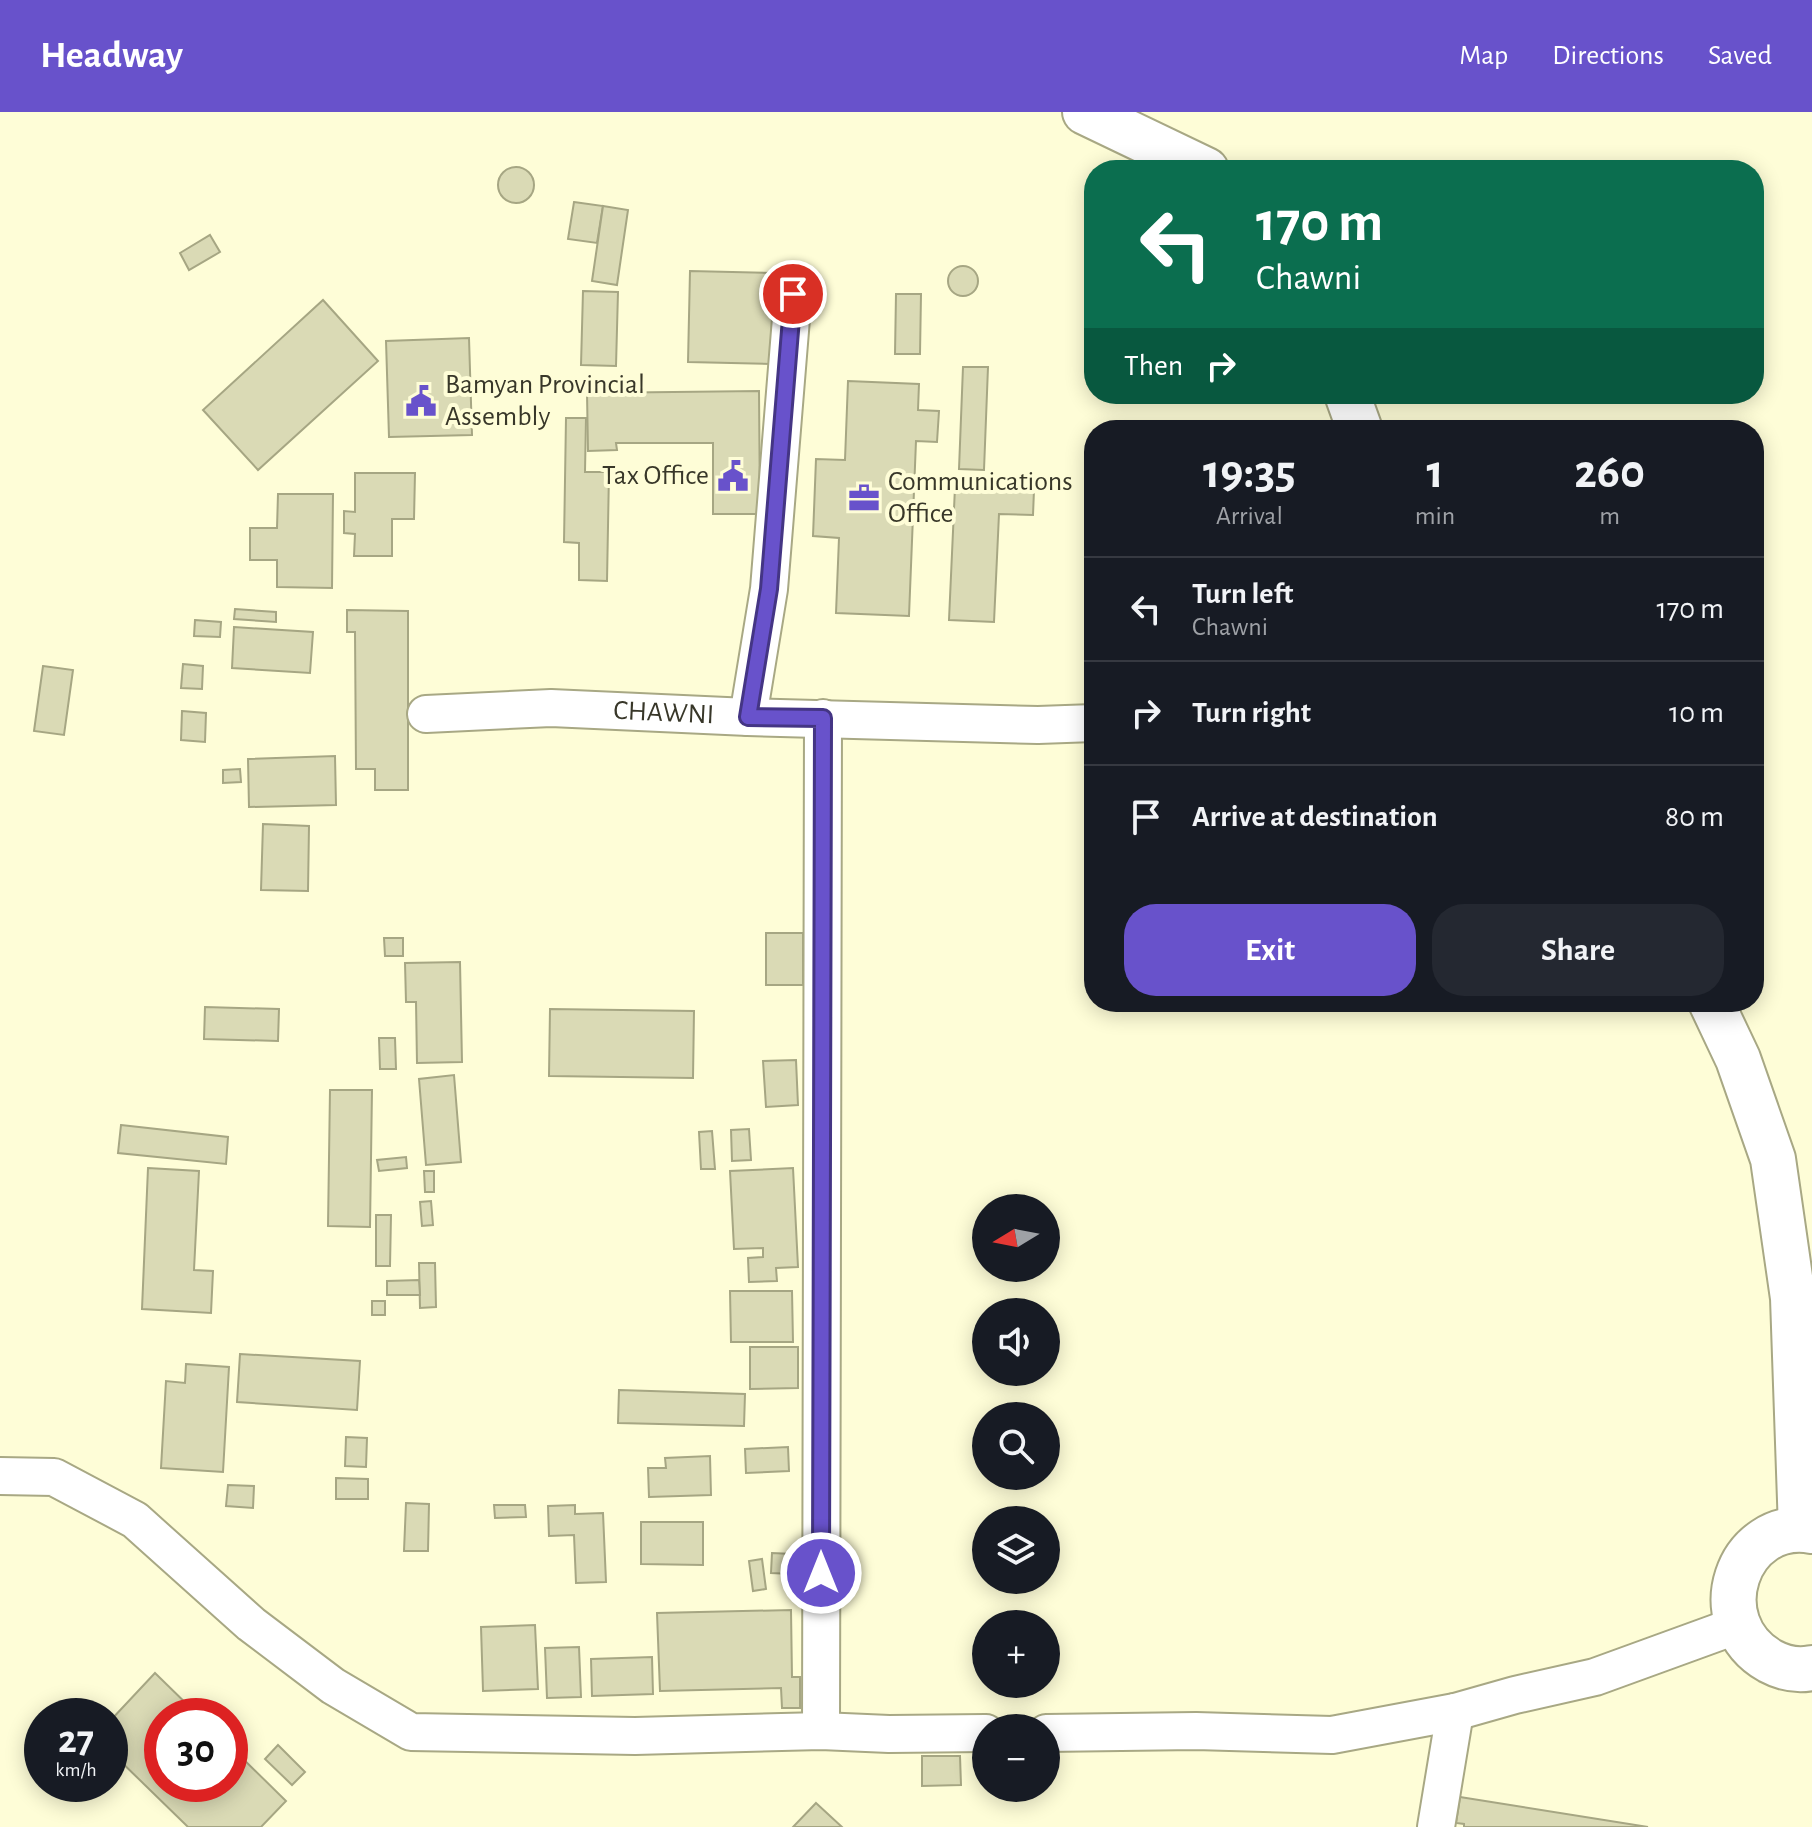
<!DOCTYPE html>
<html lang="en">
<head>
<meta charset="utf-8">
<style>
  :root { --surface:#171b24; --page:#242831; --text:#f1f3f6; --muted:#9ea1a6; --line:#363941; --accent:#6852cb }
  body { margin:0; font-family:"Alegreya Sans",sans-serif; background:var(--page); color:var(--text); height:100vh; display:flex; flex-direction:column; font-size:30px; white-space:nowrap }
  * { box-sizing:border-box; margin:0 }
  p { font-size:26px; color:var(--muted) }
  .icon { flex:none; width:44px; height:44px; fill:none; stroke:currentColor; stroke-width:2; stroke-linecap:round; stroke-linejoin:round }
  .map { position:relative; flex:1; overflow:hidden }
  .panel { position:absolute; left:1084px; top:308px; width:680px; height:592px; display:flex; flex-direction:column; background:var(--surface); border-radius:32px; box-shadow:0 4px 20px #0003 }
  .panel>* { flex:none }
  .top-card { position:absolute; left:1084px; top:48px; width:680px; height:244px; border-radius:32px; box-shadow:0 4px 20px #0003; background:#0b6e4f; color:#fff; overflow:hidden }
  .needle { width:52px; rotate:260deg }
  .tools { position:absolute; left:972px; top:1082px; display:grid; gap:16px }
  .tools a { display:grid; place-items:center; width:88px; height:88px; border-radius:50%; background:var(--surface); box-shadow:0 4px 20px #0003; font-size:40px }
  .speed { position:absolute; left:24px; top:1586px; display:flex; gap:16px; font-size:40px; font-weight:700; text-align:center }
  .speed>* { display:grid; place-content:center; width:104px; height:104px; border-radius:50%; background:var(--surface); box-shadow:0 4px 20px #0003; line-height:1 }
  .speed small { font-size:20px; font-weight:400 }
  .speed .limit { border:12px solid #d22; background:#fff; color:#111 }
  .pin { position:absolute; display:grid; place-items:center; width:68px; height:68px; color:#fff; margin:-34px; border:4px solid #fff; border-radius:50%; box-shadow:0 2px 8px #0007 }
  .me { position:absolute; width:88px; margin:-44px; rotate:0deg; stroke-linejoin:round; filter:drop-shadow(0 0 6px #0008) }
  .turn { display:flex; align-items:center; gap:28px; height:168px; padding:0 40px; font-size:36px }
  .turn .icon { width:104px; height:104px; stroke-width:2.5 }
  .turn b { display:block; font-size:56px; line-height:68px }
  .then { display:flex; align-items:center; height:76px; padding:0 40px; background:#0003; gap:16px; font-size:30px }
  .eta { display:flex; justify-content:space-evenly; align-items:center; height:136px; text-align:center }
  .eta b { font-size:48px; font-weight:700; line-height:56px }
  .action { display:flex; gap:16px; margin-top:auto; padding:16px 40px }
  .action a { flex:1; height:92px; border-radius:32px; background:var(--accent); color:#fff; font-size:32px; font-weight:700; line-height:92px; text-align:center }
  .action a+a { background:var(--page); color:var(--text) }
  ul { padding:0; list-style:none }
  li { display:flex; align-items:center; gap:24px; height:104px; padding:0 40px; border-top:2px solid var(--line) }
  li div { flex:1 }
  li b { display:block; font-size:30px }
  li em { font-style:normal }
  header { display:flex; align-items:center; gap:48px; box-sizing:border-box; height:112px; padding:0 40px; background:var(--accent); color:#fff }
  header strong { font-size:38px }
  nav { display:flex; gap:44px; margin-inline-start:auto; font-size:28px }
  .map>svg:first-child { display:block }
  .building { fill:#dadab5; stroke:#a6a683; stroke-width:2 }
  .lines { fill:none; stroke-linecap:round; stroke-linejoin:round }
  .minor-casing { stroke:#a8a884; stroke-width:40 }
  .tertiary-casing { stroke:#a8a884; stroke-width:48 }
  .minor { stroke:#fff; stroke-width:36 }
  .tertiary { stroke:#fff; stroke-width:44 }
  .route-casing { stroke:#443584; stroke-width:20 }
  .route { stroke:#6852cb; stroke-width:14 }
  .labels { text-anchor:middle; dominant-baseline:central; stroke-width:8; stroke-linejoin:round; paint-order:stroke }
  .poi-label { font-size:28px; fill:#383729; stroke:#fefdd7; text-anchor:start }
  .street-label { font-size:28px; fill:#383729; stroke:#fefdd7 }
</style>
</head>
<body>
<header>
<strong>Headway</strong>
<nav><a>Map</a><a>Directions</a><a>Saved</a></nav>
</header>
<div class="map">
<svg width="1812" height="1715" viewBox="0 0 1812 1715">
  <rect width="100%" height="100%" fill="#fefdd7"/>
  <g class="building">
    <circle cx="516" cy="73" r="18"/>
    <polygon points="574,90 603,94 597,131 568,127"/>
    <polygon points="603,94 628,98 617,173 592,169"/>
    <polygon points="210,123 220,140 189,158 180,141"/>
    <circle cx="963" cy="169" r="15"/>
    <polygon points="690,159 773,161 771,252 688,250"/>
    <polygon points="583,179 618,180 616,254 581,253"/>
    <polygon points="896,182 921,182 920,242 895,242"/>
    <polygon points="323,188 378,249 258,358 203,298"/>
    <polygon points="469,226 472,323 389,325 386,229"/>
    <polygon points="963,255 988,255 984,358 959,357"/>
    <polygon points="848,269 919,272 918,298 939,299 937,330 916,329 909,504 836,501 839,426 813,424 816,347 845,348"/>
    <polygon points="759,279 760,402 713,402 713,331 616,331 617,338 588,339 587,281"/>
    <polygon points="566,306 586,306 585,360 609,360 607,469 579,468 579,431 564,430"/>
    <polygon points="1263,314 1264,318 1194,318"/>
    <polygon points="355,361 415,361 414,407 392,407 392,444 354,444 355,422 344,421 344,399 355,400"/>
    <polygon points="955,375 1034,378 1033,403 999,402 994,510 949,508"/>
    <polygon points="278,382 333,382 332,476 277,475 277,448 250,448 250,416 277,416"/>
    <polygon points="235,497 276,500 276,510 234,507"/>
    <polygon points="347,498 408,499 408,678 375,678 375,657 356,657 355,520 347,520"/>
    <polygon points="195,508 221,510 220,525 194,524"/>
    <polygon points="234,515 313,520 310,561 232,556"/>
    <polygon points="183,552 203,554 202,577 181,576"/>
    <polygon points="43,554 73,558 64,623 34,619"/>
    <polygon points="182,599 206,601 205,630 181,628"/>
    <polygon points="335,644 336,693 249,695 248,647"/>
    <polygon points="240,657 241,670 223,671 223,658"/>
    <polygon points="263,712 309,714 308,779 261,778"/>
    <rect x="766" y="821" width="37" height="52"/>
    <polygon points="384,826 403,826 403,844 385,844"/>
    <polygon points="460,850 462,950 417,951 416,890 406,890 405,851"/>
    <polygon points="205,895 279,897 278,929 204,927"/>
    <polygon points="550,897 694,899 693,966 549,964"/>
    <polygon points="379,926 395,926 396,957 380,957"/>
    <polygon points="796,948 798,993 766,995 763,949"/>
    <polygon points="454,963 461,1050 426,1053 419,967"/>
    <polygon points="330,978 372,978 370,1115 328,1114"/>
    <polygon points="121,1013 228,1025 226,1052 118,1041"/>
    <polygon points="749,1017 751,1048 732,1049 731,1018"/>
    <polygon points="712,1019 715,1057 701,1057 699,1020"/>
    <polygon points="406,1045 407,1056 379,1059 377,1048"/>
    <polygon points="148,1056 199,1059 194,1158 213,1159 211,1201 142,1197"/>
    <polygon points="793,1056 798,1155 776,1156 777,1169 749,1170 748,1146 763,1145 763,1136 734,1137 730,1059"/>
    <polygon points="424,1059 434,1059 434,1080 425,1080"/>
    <polygon points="431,1089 433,1113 422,1114 420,1090"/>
    <polygon points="376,1103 391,1103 390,1154 376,1154"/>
    <polygon points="419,1151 435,1151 436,1195 420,1196"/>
    <polygon points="419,1168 420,1183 387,1183 387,1169"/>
    <polygon points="730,1179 792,1179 793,1230 731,1230"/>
    <rect x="372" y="1189" width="13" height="14"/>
    <polygon points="750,1235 798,1235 798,1276 750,1277"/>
    <polygon points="240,1242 360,1249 357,1298 237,1290"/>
    <polygon points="186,1252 229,1255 223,1360 161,1356 166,1269 185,1271"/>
    <polygon points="619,1278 745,1282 744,1314 618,1311"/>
    <polygon points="346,1325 367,1326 366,1355 345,1354"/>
    <polygon points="788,1335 789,1359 746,1361 745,1337"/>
    <polygon points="710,1344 711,1383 649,1385 648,1356 666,1356 665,1346"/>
    <polygon points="336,1366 368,1367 368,1387 336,1387"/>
    <polygon points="228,1373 254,1374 253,1396 226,1394"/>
    <polygon points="406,1391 429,1392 428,1439 404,1439"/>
    <polygon points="494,1393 525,1393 526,1405 495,1406"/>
    <polygon points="575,1393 575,1402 603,1401 606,1470 576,1471 574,1423 549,1424 548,1394"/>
    <polygon points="641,1410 703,1410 703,1453 641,1452"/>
    <polygon points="772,1441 792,1442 792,1462 771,1461"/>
    <polygon points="762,1447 766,1477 753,1479 749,1449"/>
    <polygon points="791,1498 792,1565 800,1565 800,1596 782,1596 781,1576 660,1579 657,1501"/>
    <polygon points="535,1513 538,1577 483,1579 481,1515"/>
    <polygon points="579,1535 581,1585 547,1586 545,1536"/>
    <polygon points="652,1545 653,1582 592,1584 591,1547"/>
    <polygon points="155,1561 199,1604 162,1604 162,1672 230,1672 230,1634 286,1689 261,1715 188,1715 110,1639 110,1609"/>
    <polygon points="278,1633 305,1660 292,1673 265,1647"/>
    <polygon points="922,1644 960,1644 961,1673 922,1674"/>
    <polygon points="1460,1685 1648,1715 1464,1715 1464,1712 1456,1711"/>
    <polygon points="816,1691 842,1715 793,1715"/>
  </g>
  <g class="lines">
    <defs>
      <g id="minor">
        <path id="s1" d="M426,602L551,596L748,605L1038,613L1094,611"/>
        <polyline points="748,605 769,477 793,182"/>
        <polyline points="0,1364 54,1365 135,1408 251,1512 333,1574 411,1620 635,1624 821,1619 889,1622 986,1621"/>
        <polyline points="821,1619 823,606"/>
        <polyline points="1046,1621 1196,1619 1332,1623 1455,1600 1515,1583 1595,1565 1738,1513"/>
        <polyline points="1436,1715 1455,1600"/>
      </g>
      <g id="tertiary">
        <polyline points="1085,0 1206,58"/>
        <polyline points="1347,282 1360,318"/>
        <polyline points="1711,890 1738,947 1773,1047 1793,1186 1801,1417"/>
        <path d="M1812,1419C1737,1406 1702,1510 1770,1549C1783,1556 1798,1559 1812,1556"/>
      </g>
    </defs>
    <use href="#minor" class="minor-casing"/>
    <use href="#tertiary" class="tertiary-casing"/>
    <use href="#minor" class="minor"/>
    <use href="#tertiary" class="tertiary"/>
  </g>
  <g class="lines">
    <defs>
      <polyline id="route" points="793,182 769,477 748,605 823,606 821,1461"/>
    </defs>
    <use href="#route" class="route-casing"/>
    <use href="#route" class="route"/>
  </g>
  <defs>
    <symbol id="civic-bare" viewBox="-9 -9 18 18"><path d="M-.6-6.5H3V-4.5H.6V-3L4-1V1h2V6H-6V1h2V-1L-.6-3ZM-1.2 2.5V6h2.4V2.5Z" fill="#6852cb" stroke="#fefdd7" stroke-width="2.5" paint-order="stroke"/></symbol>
    <symbol id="office-bare" viewBox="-9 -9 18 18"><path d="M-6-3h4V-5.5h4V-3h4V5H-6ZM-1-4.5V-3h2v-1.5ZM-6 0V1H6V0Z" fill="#6852cb" stroke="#fefdd7" stroke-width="2.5" paint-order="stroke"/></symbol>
  </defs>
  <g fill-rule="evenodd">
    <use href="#civic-bare" x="399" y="267" width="44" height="44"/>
    <use href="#civic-bare" x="711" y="342" width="44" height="44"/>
    <use href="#office-bare" x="842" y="364" width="44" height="44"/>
  </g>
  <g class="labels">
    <g class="poi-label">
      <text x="445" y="273">Bamyan Provincial<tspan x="445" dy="32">Assembly</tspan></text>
      <text x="709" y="364" text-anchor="end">Tax Office</text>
      <text x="888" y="370">Communications<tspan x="888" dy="32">Office</tspan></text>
    </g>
    <g class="street-label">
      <text stroke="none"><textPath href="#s1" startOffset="238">CHAWNI</textPath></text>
    </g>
  </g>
</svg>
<div class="tools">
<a><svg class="needle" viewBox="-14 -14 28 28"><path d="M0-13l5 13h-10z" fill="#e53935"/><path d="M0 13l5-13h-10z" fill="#9ea1a6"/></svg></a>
<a><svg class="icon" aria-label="sound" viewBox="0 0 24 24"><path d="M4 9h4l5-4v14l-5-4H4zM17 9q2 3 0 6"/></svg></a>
<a><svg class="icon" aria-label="search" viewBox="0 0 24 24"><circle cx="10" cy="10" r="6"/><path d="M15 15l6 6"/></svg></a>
<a><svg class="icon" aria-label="layers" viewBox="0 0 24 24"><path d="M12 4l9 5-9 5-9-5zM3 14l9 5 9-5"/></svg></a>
<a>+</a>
<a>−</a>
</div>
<div class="speed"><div>27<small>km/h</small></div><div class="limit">30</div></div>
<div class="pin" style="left:793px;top:182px;background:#d93025"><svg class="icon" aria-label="arrive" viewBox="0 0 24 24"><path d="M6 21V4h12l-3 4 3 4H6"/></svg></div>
<svg class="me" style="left:821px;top:1461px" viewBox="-20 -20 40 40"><circle r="17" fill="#6852cb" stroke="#fff" stroke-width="3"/><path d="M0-11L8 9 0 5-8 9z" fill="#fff"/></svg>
<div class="top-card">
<div class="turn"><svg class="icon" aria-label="left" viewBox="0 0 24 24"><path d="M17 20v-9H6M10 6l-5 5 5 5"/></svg><div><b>170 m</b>Chawni</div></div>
<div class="then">Then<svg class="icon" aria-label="right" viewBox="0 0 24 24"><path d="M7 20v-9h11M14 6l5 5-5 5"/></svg></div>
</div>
<section class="panel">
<div class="eta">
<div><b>19:35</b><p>Arrival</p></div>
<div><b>1</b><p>min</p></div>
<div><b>260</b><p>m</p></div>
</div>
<ul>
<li><svg class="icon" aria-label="left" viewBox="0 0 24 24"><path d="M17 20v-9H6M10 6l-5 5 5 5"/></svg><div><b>Turn left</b><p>Chawni</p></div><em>170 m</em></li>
<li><svg class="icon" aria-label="right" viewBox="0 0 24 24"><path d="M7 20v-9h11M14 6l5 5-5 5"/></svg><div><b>Turn right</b></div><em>10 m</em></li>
<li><svg class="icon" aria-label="arrive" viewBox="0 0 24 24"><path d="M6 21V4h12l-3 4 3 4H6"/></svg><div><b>Arrive at destination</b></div><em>80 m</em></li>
</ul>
<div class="action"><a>Exit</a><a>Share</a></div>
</section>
</div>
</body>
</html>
